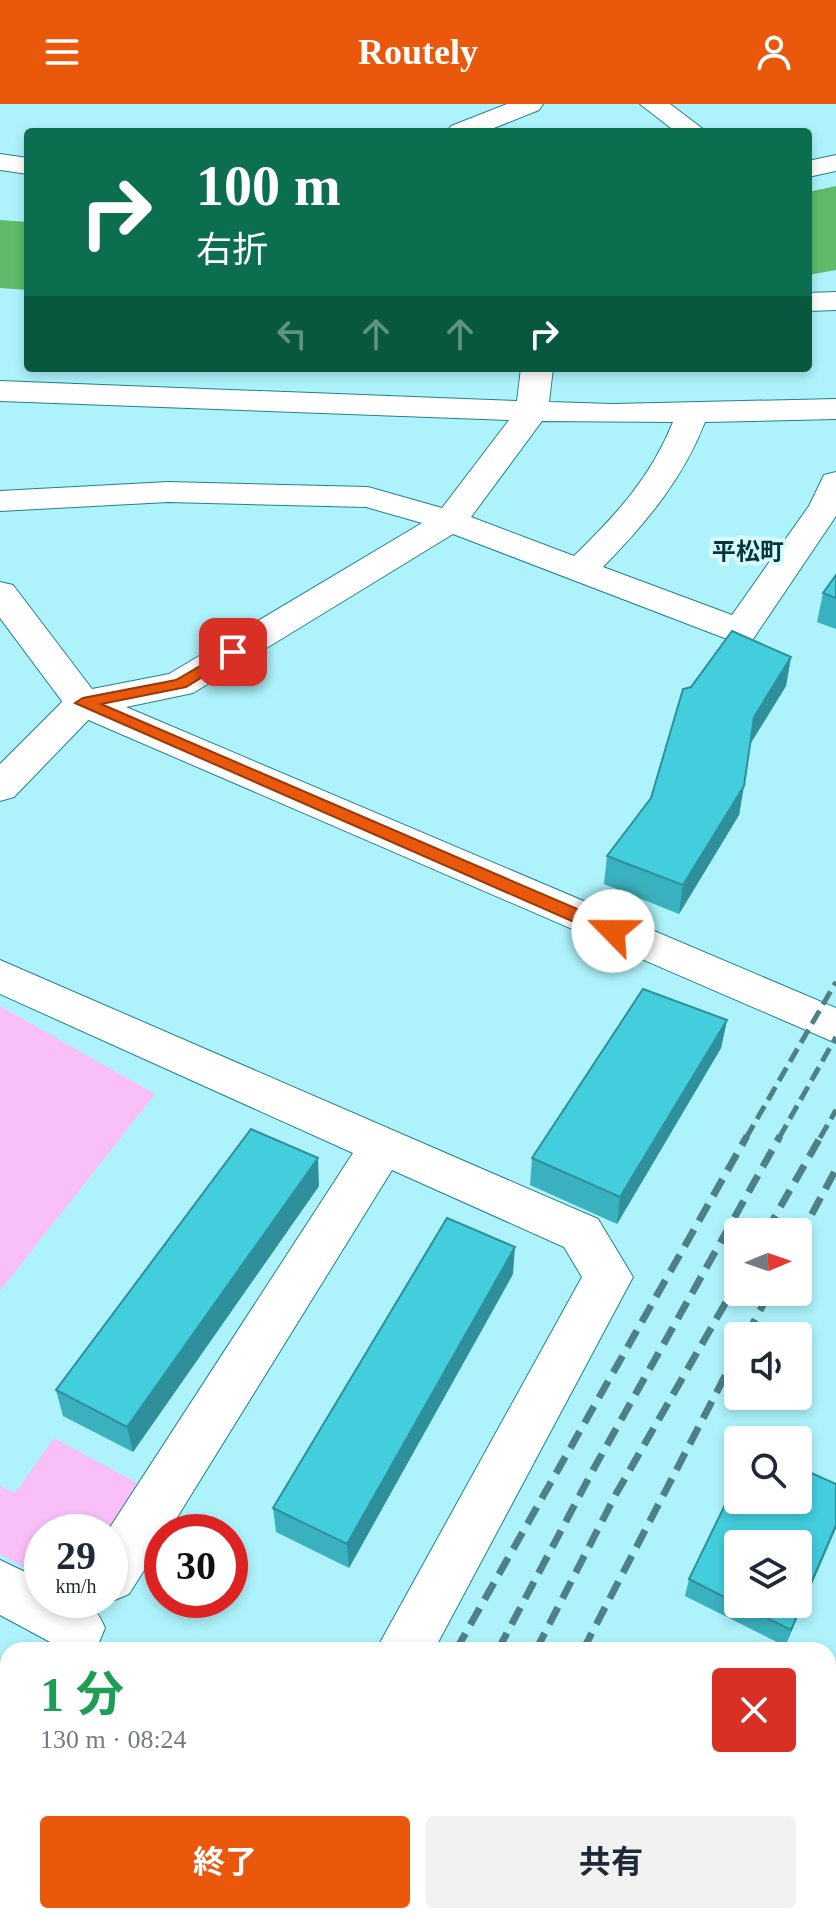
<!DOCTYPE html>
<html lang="ja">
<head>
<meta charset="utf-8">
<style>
  :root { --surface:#fff; --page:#f2f2f3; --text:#1f2937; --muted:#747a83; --accent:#ea580c }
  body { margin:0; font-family:"Times New Roman","Noto Sans JP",serif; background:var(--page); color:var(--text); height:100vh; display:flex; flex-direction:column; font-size:30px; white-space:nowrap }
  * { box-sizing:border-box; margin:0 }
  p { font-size:26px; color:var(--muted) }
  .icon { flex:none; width:44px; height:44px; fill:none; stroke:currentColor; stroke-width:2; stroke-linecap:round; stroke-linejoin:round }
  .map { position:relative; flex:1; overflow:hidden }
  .drawer { position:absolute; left:0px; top:1538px; width:836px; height:282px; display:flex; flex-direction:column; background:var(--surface); border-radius:24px 24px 0 0; box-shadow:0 4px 12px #0003 }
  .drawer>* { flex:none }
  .guide { position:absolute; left:24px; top:24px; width:788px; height:244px; border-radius:8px; box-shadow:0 4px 12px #0003; background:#0b6e4f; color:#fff; overflow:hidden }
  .needle { width:52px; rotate:88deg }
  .fabs { position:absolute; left:724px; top:1114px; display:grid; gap:16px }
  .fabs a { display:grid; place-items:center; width:88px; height:88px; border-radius:8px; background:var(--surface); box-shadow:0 4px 12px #0003; font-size:40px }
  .speed { position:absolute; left:24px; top:1410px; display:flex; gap:16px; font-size:40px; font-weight:700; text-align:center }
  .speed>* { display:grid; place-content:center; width:104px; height:104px; border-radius:50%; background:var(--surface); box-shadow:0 4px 12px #0003; line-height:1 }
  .speed small { font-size:20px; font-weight:400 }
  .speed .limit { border:12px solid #d22; background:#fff; color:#111 }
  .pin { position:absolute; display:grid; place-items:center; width:68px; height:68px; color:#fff; margin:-34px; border-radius:16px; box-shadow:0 4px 12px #0006 }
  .me { position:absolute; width:88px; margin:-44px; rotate:293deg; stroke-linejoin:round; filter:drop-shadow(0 0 6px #0008) }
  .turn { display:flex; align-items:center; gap:28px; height:168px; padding:0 40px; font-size:36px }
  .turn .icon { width:104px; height:104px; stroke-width:2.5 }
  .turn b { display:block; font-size:56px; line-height:68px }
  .lanes { display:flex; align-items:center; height:76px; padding:0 40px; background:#0003; justify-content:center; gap:40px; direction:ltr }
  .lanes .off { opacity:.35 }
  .round { display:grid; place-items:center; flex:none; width:84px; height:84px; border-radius:8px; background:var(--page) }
  .overview { display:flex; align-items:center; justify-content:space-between; height:136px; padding:0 40px }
  h1 { font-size:48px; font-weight:700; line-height:60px; color:#1e9e55 }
  .button { display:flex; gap:16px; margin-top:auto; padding:16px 40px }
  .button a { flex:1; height:92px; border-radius:8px; background:var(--accent); color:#fff; font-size:32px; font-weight:700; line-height:92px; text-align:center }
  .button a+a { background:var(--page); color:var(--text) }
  header { display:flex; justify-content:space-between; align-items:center; height:104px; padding:0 40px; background:var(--accent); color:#fff; font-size:36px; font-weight:700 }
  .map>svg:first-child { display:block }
  .green { fill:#f8bff9 }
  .water { fill:#5fbb69 }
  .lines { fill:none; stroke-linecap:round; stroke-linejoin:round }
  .minor-casing { stroke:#21828d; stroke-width:2 }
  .tertiary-casing { stroke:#21828d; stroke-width:2 }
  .minor { fill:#fff; fill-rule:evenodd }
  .tertiary { fill:#fff; fill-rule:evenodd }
  .rail-far1 { stroke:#4e8086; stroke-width:5; stroke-dasharray:15 7; stroke-linecap:butt }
  .rail { stroke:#4e8086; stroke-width:7; stroke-dasharray:19 10; stroke-linecap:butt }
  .wall { fill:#3ab1be }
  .shaded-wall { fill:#2f909b }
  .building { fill:#43cedd; stroke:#2f909b; stroke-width:2 }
  .route { fill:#ea580c; stroke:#983908; stroke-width:2 }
  .labels { text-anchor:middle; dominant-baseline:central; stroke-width:8; stroke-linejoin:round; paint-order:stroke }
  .far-quarter-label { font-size:24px; font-weight:bold; fill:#02383d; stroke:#d9fafe }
</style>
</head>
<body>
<header><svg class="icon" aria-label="menu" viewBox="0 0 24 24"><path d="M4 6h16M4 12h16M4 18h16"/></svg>Routely<svg class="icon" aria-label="person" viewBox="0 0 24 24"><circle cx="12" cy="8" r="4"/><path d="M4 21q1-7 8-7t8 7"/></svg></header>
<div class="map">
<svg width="836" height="1819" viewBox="0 0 836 1819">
  <rect width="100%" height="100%" fill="#aef3fc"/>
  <g class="green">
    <polygon points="0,902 155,990 0,1187"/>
    <polygon points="54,1334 141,1381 110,1428 42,1428 42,1473 0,1450 0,1382 15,1389"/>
  </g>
  <g class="water">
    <polygon points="836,82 836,166 808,171 808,88"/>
    <polygon points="0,116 28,118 28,186 0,184"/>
  </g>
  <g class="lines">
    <defs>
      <g id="minor">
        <polygon points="507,0 543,0 539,6 484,28 447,28 451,22"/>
        <polygon points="640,0 670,0 707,28 676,28"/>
        <polygon points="0,50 28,54 28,70 0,66"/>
        <polygon points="836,51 836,67 808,73 808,57"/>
        <polygon points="836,188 836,206 808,207 808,189"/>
        <path d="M521,264H553L549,298L613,300L836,295V315L705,318C683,375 646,419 603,463L732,511L809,402L824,371L836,368V412L753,535L740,538L727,535L453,430L193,589L126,603L836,904V939L70,608L0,514V478L13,481L92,585L169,570L422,419L366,403L168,398L0,407V387L168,378L368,383L442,404L509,316L0,297V277L517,297ZM542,317L673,318C651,373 616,411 574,452L471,413Z"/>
        <polygon points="0,856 598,1115 633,1173 434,1546 376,1546 582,1173 564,1143 392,1066 168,1428 162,1428 162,1438 129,1490 110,1498 105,1496 110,1496 110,1428 107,1428 353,1049 0,890"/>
        <path d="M0,1456L42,1476V1496C75,1496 91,1490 105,1524L97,1543L65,1546L0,1511Z"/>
        <polygon points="8,1600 8,1667 0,1670 0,1603"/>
        <polygon points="836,1756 836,1819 801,1819 798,1812 828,1812 828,1760"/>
        <polygon points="227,1812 290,1812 287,1819 224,1819"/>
      </g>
      <polygon id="tertiary" points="83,587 96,590 102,599 96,608 14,693 0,697 0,660 70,590"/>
    </defs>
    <use href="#minor" class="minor-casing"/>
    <use href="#tertiary" class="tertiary-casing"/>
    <use href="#minor" class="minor"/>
    <use href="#tertiary" class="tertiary"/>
    <g class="rail-far1">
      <polyline points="746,1034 836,878"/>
      <polyline points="779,1034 836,933"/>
      <polyline points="820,1034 836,1006"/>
    </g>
    <g class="rail">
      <polyline points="766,1128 821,1032"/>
      <polyline points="798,1136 836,1065"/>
      <polyline points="746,1232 770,1188"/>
      <polyline points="456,1546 747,1032"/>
      <polyline points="498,1546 593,1366 780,1032"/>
      <polyline points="536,1546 616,1390 738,1177"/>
      <polyline points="583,1546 738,1247"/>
      <polyline points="309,1819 313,1812"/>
      <polyline points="353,1819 357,1812"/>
      <polyline points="396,1819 400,1812"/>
      <polyline points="448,1819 451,1812"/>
    </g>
  </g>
  <g class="wall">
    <polygon points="836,471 836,525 817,518 823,489"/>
    <polygon points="791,553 786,582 750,640 739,711 679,810 604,780 607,752 651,694 691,583"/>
    <polygon points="727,916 721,944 617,1120 530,1081 532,1054"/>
    <polygon points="319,1082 133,1348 63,1312 56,1286"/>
    <polygon points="513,1170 349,1464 276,1428 273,1404"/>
    <polygon points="836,1424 785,1542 685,1492 689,1475"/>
  </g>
  <g class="shaded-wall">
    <polygon points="791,553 786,582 749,642 754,613"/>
    <polygon points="744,682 739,711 679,810 683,781"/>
    <polygon points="727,916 721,944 617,1120 620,1093"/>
    <polygon points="318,1054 319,1082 133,1348 127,1323"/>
    <polygon points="515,1143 513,1170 349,1464 347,1440"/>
    <polygon points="836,1421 836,1424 785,1542 791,1526"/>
  </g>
  <g class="building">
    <polygon points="836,471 836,494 823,489"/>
    <polygon points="732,527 791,553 754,613 744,682 683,781 607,752 651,694 683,585 691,583"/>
    <polygon points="643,885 727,916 620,1093 532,1054"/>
    <polygon points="251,1025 318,1054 127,1323 56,1286"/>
    <polygon points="447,1114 515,1143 347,1440 273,1404"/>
    <polygon points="798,1363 836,1380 836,1421 791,1526 739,1500 798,1500 798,1440 738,1440 738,1500 689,1475 738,1374 738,1396 798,1396"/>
  </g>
  <polygon class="route" points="233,543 241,548 238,551 186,583 101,600 619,823 619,832 606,832 75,599 83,594 176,576"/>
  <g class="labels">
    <g class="far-quarter-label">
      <text x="748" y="448">平松町</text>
    </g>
  </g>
</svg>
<div class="fabs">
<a><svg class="needle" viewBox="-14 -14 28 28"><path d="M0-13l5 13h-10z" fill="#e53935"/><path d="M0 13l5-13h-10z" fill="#747a83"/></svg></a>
<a><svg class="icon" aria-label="sound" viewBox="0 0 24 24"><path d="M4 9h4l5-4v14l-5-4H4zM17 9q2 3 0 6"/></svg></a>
<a><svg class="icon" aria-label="search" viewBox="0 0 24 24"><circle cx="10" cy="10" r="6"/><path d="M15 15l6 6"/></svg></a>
<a><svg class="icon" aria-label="layers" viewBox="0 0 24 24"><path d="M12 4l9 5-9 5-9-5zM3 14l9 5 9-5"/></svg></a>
</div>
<div class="speed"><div>29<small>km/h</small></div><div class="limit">30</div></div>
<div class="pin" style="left:233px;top:548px;background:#d93025"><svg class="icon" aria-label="arrive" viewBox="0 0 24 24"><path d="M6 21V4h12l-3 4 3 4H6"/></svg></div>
<svg class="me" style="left:613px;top:827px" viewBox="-20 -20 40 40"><circle r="19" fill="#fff"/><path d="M0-13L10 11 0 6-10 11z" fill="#ea580c"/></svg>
<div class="guide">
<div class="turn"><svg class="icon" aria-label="right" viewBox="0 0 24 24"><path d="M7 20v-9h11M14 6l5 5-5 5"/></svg><div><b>100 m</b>右折</div></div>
<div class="lanes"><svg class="icon off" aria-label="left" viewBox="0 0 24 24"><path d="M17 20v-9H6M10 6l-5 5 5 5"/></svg><svg class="icon off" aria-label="ahead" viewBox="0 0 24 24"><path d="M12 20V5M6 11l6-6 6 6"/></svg><svg class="icon off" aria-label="ahead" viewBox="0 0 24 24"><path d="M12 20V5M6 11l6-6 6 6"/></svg><svg class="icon" aria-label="right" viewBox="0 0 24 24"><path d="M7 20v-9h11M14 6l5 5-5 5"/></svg></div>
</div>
<section class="drawer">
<div class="overview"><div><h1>1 分</h1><p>130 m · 08:24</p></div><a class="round" style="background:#d93025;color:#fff"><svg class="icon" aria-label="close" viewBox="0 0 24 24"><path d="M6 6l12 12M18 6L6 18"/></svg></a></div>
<div class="button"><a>終了</a><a>共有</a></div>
</section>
</div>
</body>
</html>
